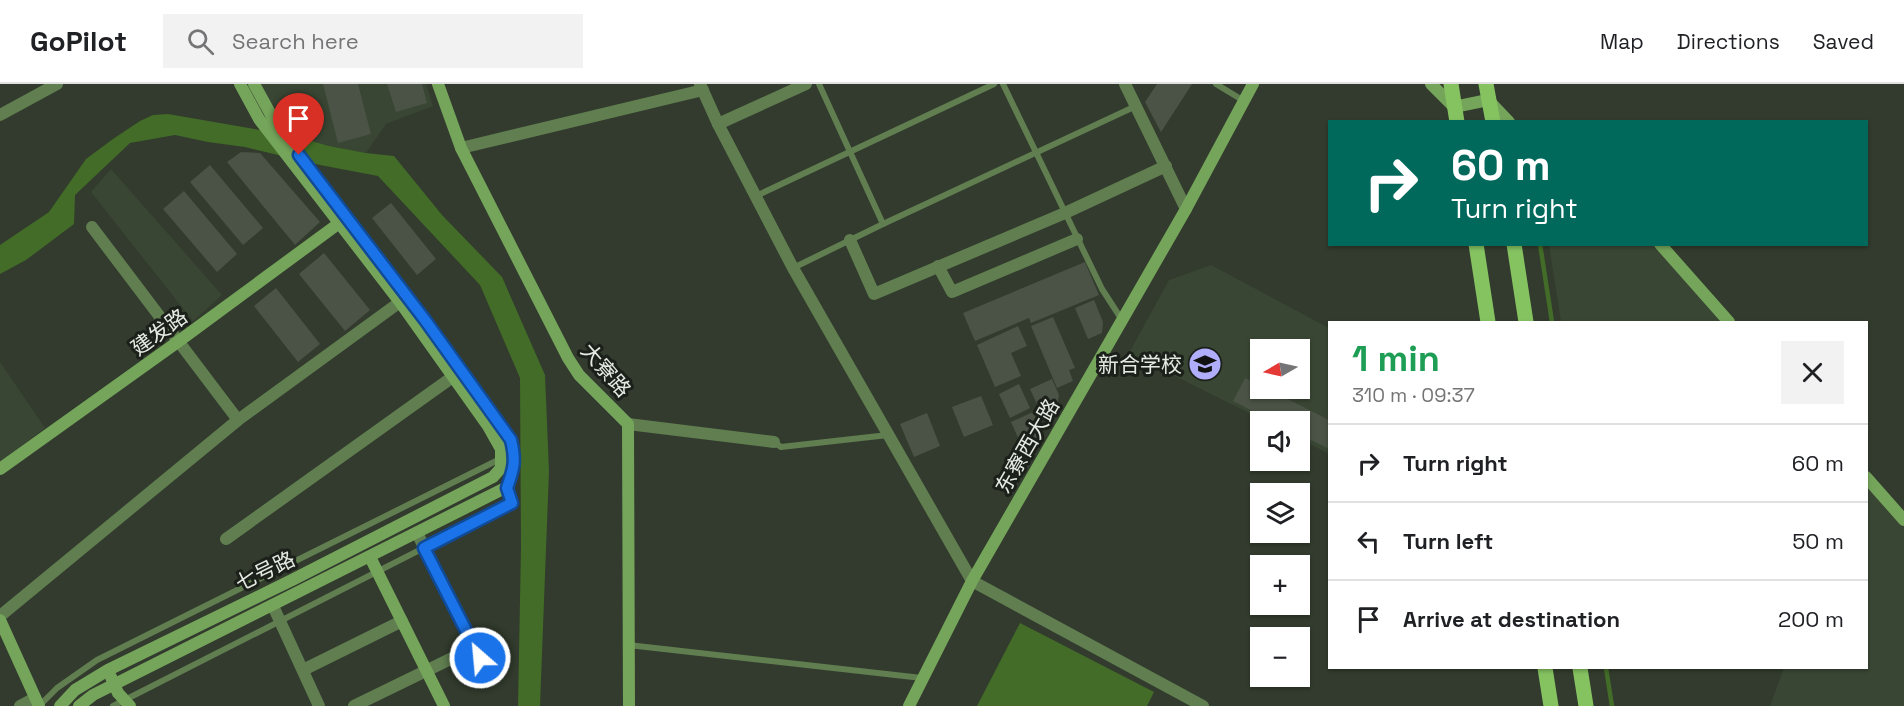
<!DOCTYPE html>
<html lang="en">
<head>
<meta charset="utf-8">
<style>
  :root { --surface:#fff; --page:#f2f2f2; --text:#202124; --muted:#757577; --line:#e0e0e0 }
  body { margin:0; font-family:"Space Grotesk","Noto Sans SC",sans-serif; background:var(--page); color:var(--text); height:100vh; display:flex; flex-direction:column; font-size:22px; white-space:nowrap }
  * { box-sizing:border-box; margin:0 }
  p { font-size:20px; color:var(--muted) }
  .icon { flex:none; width:33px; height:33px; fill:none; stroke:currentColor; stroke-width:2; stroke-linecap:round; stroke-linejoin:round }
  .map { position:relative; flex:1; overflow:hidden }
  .sheet { position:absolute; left:1328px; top:237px; width:540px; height:348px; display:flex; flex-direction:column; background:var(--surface); border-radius:0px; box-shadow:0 2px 4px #0004 }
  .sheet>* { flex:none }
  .guide { position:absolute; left:1328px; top:36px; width:540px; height:126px; border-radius:0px; box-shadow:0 2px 4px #0004; background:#00695c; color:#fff; overflow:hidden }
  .needle { width:39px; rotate:261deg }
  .tools { position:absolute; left:1250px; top:255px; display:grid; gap:12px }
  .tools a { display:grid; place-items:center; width:60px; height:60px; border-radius:0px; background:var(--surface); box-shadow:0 2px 4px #0004; font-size:30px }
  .pin { position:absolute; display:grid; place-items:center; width:51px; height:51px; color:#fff; margin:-62px -26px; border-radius:50% 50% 50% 0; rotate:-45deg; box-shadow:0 0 6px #0007 }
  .pin .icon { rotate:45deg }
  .me { position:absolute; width:66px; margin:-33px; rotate:333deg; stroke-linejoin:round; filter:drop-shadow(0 0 4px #0008) }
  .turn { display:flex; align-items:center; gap:21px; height:126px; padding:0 24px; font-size:27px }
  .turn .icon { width:78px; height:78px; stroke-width:2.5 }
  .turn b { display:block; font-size:42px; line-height:51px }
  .round { display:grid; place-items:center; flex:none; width:63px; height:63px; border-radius:0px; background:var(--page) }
  .overview { display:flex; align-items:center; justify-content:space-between; height:102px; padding:0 24px }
  h1 { font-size:36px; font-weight:600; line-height:45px; color:#1e9e55 }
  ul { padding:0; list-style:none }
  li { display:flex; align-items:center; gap:18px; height:78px; padding:0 24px; border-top:2px solid var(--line) }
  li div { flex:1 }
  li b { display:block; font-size:22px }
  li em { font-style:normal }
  header { display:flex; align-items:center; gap:36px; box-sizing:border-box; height:84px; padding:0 30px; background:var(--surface); border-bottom:2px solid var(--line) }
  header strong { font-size:28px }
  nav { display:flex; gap:33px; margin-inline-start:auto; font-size:21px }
  .search { width:420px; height:54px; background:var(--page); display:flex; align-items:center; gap:15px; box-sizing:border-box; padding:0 21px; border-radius:0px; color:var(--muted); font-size:22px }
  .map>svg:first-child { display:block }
  .built { fill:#3a4634; fill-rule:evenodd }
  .water { fill:#426c27 }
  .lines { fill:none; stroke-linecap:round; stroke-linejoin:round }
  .stream { stroke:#426c27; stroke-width:4.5 }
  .building { fill:#4a5345 }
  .lane { stroke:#607e50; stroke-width:6 }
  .street { stroke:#607e50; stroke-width:12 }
  .secondary { stroke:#75a55b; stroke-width:12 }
  .primary { stroke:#85c361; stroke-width:15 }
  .route-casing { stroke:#114b97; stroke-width:15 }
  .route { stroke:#1a73e8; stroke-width:10 }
  .labels { text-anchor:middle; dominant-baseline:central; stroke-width:6; stroke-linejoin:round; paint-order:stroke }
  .street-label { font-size:21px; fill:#e5ebe2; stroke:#1c201a }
  .poi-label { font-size:21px; fill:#e5ebe2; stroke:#1c201a; text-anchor:end }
</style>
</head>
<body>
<header>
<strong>GoPilot</strong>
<div class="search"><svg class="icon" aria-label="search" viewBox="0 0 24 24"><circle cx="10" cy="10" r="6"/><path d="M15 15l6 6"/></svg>Search here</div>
<nav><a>Map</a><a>Directions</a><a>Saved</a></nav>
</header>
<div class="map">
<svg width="1904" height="622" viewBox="0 0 1904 622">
  <rect width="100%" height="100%" fill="#323b2d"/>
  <g class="built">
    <polygon points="259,0 426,0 433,22 386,40 366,69 329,62 294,52"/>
    <polygon points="111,85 222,211 193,237 91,108"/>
    <polygon points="1549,161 1660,161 1729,238 1561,238"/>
    <path d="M1211,181L1329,244V370L1299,354V338L1265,337L1129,269L1169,196ZM1260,266H1299V304H1260Z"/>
    <polygon points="0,278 45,344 0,378"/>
    <polygon points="1866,393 1904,436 1904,622 1770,622 1784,584 1866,584"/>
  </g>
  <g class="water">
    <polygon points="168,30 294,52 329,62 366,69 394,72 442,131 502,193 545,291 549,387 540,622 518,622 521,462 520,294 480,201 378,92 320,81 245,63 208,58 175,51 130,59 75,111 74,140 26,176 0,190 0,161 49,128 86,75 113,55 140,37 153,31"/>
    <polygon points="1020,539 1154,608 1147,622 977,622"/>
  </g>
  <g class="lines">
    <g class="stream">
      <polyline points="1540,160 1552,238"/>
      <polyline points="1606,584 1612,622"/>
    </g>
  </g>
  <g class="building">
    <polygon points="323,0 358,0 371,50 338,59"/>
    <polygon points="387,0 422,0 427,19 396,28"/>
    <polygon points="1157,0 1192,0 1161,48 1145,18"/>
    <polygon points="241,68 260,69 320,138 295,161 227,78"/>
    <polygon points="210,81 263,144 243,161 190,98"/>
    <polygon points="184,107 237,170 217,188 163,125"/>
    <polygon points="391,119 436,175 417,191 372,134"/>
    <polygon points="324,169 370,226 345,247 299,190"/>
    <polygon points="1085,178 1099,211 1031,239 1029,234 975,257 963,229"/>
    <polygon points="276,204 320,260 298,278 254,222"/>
    <polygon points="1094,216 1103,238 1102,249 1088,255 1075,224"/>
    <polygon points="1053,233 1075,284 1069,286 1073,297 1057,304 1031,242"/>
    <polygon points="1018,242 1027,262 1011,269 1021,292 995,303 977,261"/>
    <polygon points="1245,294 1260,301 1260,304 1266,304 1329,336 1329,365 1299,350 1299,338 1274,338 1233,317"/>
    <polygon points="1052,295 1059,311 1057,322 1041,329 1030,305"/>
    <polygon points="1019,300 1030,324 1010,334 999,310"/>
    <polygon points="981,312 993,341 964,353 952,323"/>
    <polygon points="1033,328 1042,347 1027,374 1011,338"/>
    <polygon points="927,329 940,362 914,373 900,340"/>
  </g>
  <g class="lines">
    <g class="lane">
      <polyline points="819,0 883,140"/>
      <polyline points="1003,0 1102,205 1122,236"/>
      <polyline points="1216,0 1244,17"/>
      <polyline points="756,112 994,0"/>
      <polyline points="793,184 883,140 1136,22"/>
      <polyline points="774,358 781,363 888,351"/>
      <polyline points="628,561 922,594"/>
      <polyline points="39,622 57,604 97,576 502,374"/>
      <polyline points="113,622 512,419 507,403"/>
    </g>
    <g class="street">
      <polyline points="700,0 718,40"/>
      <polyline points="806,0 718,40 793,184 972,497 1203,622"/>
      <polyline points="1125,0 1186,125"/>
      <polyline points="0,31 57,0"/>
      <polyline points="461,64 703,6"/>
      <polyline points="92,143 238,336"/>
      <polyline points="850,156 874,210 1065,129 1166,82"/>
      <polyline points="938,182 952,208 1077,155"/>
      <polyline points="628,340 774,358"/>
      <polyline points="417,449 486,586"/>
      <polyline points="226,455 454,292"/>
      <polyline points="273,522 319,622"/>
      <polyline points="0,532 238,336 400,218"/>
      <polyline points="303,586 402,537"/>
      <polyline points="20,622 35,614"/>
      <polyline points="354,622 475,563"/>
    </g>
    <g class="secondary">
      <polyline points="438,0 461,64 568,274 579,291 628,340 629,622"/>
      <polyline points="1431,0 1454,23 1488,16 1509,38"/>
      <polyline points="1660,160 1729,238"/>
      <polyline points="0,385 179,257 338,140"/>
      <polyline points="1866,393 1904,436"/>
      <polyline points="370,473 444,622"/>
      <polyline points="0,536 39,622"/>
      <polyline points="111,593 118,609 130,622"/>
      <polyline points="60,622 75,606 108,586 294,495 493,393 501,384 501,365 488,342 400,218 259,35 240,0"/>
      <path d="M79,622L93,611L507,403C514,384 516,377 511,356L425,236L275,38L254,0"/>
      <polyline points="909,622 972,497 1186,125 1253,0"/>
    </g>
    <g class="primary">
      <polyline points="1451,0 1457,38"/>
      <polyline points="1486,0 1493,38"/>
      <polyline points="1476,160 1488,238"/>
      <polyline points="1514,160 1526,238"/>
      <polyline points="1545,584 1551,622"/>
      <polyline points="1580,584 1586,622"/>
    </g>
  </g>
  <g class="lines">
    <defs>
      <path id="route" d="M299,71L425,236L511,356C516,377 514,384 507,404L512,419L424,464L480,574"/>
    </defs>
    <use href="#route" class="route-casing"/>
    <use href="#route" class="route"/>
  </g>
  <defs>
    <symbol id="school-disc" viewBox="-11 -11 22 22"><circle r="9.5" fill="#b0aefa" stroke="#1c201a"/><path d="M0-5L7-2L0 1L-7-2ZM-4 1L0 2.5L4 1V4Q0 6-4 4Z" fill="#111"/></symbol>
  </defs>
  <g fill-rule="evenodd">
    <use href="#school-disc" x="1186" y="261" width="38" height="38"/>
  </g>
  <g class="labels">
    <g class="street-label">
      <text transform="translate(159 248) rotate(-36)">建发路</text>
      <text transform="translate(606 286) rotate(49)">大寮路</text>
      <text transform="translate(1027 362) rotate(-60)">东寮西大路</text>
      <text transform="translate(265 487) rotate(-26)">七号路</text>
    </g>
    <g class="poi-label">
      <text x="1182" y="280">新合学校</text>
    </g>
  </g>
</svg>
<div class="tools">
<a><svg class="needle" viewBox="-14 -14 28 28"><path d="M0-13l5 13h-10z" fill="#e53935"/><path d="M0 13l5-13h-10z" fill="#757577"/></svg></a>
<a><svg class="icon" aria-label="sound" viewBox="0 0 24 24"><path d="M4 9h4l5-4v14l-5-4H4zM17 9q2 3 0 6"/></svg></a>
<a><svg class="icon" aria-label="layers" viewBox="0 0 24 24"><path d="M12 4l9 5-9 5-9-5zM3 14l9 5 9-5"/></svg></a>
<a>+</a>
<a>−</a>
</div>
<div class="pin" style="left:299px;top:71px;background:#d93025"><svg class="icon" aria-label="arrive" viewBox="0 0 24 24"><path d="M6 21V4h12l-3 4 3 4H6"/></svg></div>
<svg class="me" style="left:480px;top:574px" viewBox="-20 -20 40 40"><circle r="17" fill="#1a73e8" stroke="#fff" stroke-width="3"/><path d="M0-11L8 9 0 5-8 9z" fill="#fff"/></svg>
<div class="guide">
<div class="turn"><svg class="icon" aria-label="right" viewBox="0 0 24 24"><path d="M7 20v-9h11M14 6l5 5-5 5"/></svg><div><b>60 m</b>Turn right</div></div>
</div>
<section class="sheet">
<div class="overview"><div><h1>1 min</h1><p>310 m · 09:37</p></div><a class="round"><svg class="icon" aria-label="close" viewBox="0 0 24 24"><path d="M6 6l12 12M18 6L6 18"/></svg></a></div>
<ul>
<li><svg class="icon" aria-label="right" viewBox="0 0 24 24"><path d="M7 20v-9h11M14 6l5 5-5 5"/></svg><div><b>Turn right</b></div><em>60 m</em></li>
<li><svg class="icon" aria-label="left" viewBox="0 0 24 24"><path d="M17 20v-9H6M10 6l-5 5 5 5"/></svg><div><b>Turn left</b></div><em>50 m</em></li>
<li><svg class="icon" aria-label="arrive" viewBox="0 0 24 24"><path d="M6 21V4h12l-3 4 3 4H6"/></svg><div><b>Arrive at destination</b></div><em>200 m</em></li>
</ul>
</section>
</div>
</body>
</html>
